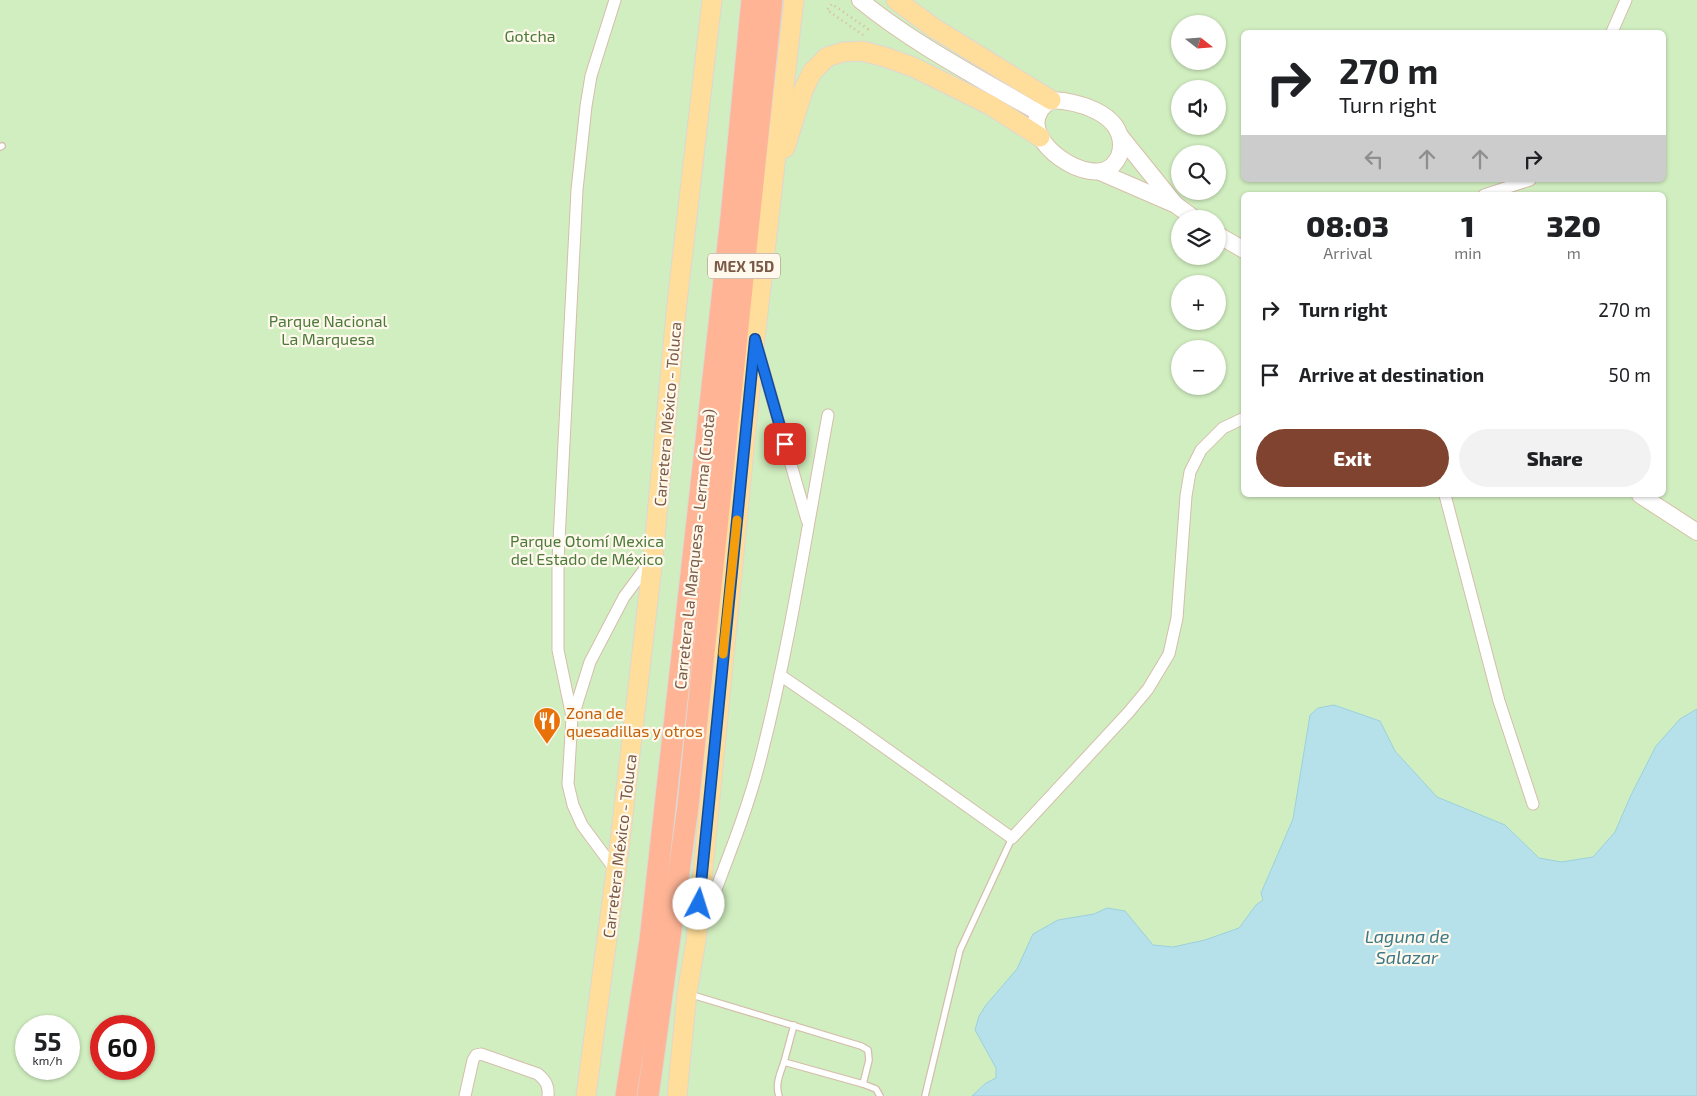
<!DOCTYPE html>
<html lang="en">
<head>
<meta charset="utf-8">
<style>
  :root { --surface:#fff; --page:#f2f2f2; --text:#202124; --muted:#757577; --accent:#7f432f }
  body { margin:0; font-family:"Exo 2",sans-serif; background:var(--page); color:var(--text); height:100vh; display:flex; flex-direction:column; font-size:19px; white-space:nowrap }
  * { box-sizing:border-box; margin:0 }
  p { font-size:16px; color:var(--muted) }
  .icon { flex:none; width:28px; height:28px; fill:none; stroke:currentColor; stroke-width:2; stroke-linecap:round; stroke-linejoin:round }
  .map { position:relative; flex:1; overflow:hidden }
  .panel { position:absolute; left:1241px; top:192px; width:425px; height:305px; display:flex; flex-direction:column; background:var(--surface); border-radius:8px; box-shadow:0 1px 4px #0004 }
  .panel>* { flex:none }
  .hud { position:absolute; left:1241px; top:30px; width:425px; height:152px; border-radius:8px; box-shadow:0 1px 4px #0004; background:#fff; color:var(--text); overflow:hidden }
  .needle { width:32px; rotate:107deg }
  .fabs { position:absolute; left:1171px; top:15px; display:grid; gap:10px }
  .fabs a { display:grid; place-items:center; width:55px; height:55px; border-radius:50%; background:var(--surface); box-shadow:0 1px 4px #0004; font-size:25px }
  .speed { position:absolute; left:15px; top:1015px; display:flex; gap:10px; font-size:25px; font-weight:700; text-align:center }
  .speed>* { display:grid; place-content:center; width:65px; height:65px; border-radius:50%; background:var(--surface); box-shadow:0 1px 4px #0004; line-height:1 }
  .speed small { font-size:12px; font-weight:400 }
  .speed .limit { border:8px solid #d22; background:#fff; color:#111 }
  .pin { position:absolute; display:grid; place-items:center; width:42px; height:42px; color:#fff; margin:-21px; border-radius:10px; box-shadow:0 2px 8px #0006 }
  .me { position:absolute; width:55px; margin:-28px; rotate:5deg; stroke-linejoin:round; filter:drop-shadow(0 0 4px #0008) }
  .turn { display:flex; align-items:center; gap:18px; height:105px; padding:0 15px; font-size:22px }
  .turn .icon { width:65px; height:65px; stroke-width:2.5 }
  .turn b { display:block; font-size:35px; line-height:42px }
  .lanes { display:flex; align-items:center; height:48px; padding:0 15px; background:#0003; justify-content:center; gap:25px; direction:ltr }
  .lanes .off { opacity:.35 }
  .eta { display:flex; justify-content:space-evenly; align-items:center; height:85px; text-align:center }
  .eta b { font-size:30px; font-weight:800; line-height:35px }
  .cta { display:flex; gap:10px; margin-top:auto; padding:10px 15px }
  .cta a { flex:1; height:58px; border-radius:30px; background:var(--accent); color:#fff; font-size:20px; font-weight:800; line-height:58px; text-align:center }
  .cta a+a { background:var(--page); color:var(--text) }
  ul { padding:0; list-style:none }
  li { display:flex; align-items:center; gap:15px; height:65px; padding:0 15px }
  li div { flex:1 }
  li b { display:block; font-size:19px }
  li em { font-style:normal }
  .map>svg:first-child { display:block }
  .green { fill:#d1eec0; fill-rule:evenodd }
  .water { fill:#b6e1ea; stroke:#9bd1dd }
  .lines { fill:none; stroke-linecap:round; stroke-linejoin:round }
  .lane-casing { stroke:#d4beab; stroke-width:8 }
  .street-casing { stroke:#d4beab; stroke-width:13 }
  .secondary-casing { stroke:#d7bfa8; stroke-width:18 }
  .primary-casing { stroke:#dfd7d3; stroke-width:21 }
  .highway-casing { stroke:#dfd7d3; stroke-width:23 }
  .path { stroke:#dcb69b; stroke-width:2.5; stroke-dasharray:1 4; stroke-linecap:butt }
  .lane { stroke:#fff; stroke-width:5.5 }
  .street { stroke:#fff; stroke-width:11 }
  .secondary { stroke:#fff; stroke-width:16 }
  .primary { stroke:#ffdd9a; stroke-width:19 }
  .highway { stroke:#feb495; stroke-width:21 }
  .route-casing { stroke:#114b97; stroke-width:12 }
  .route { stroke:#1a73e8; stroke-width:9 }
  .slow { stroke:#f59e0b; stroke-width:9 }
  .labels { text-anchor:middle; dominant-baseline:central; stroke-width:4.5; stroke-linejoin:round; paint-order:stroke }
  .shield { fill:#fff8ec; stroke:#a28978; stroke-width:1 }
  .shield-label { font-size:15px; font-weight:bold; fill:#7a5a46 }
  .park-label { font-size:16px; fill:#4c7a3b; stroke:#fff8ec }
  .street-label { font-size:16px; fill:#7a5a46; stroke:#fff8ec }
  .food-label { font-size:16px; fill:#c56008; stroke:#fff8ec; text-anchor:start }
  .water-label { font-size:18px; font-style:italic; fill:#3b7988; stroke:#fff8ec }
</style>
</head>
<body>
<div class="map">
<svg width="1697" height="1096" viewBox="0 0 1697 1096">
  <rect width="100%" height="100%" fill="#fef5e4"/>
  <path class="green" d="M0,0H1697V1096H0ZM1180,24H1218V61H1180ZM1244,32H1664V180H1244ZM1180,89H1218V126H1180ZM1180,154H1218V191H1180ZM1244,195H1664V495H1244ZM1180,219H1218V256H1180ZM1180,284H1218V321H1180ZM1180,349H1218V386H1180ZM26,1026H69V1069H26ZM101,1026H144V1069H101Z"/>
  <polygon class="water" points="1334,705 1380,721 1395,751 1437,797 1505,825 1539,858 1561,862 1593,857 1615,832 1631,795 1656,746 1680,719 1697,709 1697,1096 972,1096 986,1083 996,1078 996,1068 975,1030 979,1016 986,1005 1017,969 1033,934 1058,920 1094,914 1107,908 1125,911 1153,945 1173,947 1205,940 1239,928 1256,905 1263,900 1261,893 1293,819 1310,715 1318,708"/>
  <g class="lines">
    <defs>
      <g id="lane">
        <polyline points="0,147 2,146"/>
        <polyline points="689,994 861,1046 868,1050 869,1060 863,1084"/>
        <polyline points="794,1025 784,1062 863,1084 876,1089 880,1096"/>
        <path d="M779,1096C775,1084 780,1074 784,1062"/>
        <polyline points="925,1096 960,950 1012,838"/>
      </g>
      <g id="street">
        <polyline points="615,0 591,76 586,106 577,190 558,560 558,650 572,717 568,784 573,805 582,825 616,871"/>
        <polyline points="1612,32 1626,0"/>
        <polyline points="1484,195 1530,180"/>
        <polyline points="758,350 807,520"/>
        <polyline points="1445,495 1499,701 1533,804"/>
        <polyline points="780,675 853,725 1012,838 1128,713 1148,689 1169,654 1177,618 1186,496 1190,472 1201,450 1223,428 1244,418"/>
        <polyline points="573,716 590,662 624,597 650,562"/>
        <path d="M704,921C724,867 747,813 761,757C790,644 807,529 828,415"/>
        <path d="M465,1096L473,1060L476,1055L481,1054L538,1074C546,1081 549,1086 548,1096"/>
      </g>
      <g id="secondary">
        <path d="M860,0C915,45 978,77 1039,113"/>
        <path d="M1051,100C1076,101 1121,112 1121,145C1121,152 1118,160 1113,165C1090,189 1020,141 1040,111C1042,107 1047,103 1051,100Z"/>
        <polyline points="1121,137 1175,204"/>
        <polyline points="1100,172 1176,205 1195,219"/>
        <polyline points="1218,235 1244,250"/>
        <polyline points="1640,495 1697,532"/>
      </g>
      <g id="primary">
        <polyline points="896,0 934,28 1051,100"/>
        <polyline points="785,148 803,91 812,72 827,57 843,52 862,51 885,57 913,67 990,105 1040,137"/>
        <polyline points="586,1096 620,841 653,558 677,303 712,0"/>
        <polyline points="677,1096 687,993 696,941 755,339 794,0"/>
      </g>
      <g id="highway">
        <polyline points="626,1096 650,941 731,218 752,0"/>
        <polyline points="648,1096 688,806 772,0"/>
      </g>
    </defs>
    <use href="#lane" class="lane-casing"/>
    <use href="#street" class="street-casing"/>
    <use href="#secondary" class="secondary-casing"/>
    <use href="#primary" class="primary-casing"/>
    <use href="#highway" class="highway-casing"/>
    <polyline class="path" points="863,35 827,10 832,4 868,29 869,27"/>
    <use href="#lane" class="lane"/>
    <use href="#street" class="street"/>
    <use href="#secondary" class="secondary"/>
    <use href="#primary" class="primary"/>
    <use href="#highway" class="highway"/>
  </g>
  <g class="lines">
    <defs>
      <polyline id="route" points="699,904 755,339 785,444"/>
    </defs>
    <use href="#route" class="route-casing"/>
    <use href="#route" class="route"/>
    <polyline class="slow" points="723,654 737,520"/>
  </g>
  <defs>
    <symbol id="restaurant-pin" viewBox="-11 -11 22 30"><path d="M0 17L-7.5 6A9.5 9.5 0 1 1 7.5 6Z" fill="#e8710a" stroke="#fff8ec"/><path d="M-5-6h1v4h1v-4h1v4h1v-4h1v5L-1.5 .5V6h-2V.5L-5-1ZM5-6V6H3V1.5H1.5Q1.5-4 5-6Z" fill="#fff"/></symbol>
  </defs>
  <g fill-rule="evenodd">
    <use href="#restaurant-pin" x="531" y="705" width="32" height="43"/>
  </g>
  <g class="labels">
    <rect class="shield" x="708" y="253.5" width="72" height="25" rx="4"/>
    <g class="shield-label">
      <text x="744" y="266">MEX 15D</text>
    </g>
    <g class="park-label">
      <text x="530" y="35">Gotcha</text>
      <text x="328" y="320">Parque Nacional<tspan x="328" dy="18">La Marquesa</tspan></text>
      <text x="587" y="540">Parque Otomí Mexica<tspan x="587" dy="18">del Estado de México</tspan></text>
    </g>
    <g class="street-label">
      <text transform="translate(667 414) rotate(-85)">Carretera México - Toluca</text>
      <text transform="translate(694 549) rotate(-84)">Carretera La Marquesa - Lerma (Cuota)</text>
      <text transform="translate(619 846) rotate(-83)">Carretera México - Toluca</text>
    </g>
    <g class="food-label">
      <text x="566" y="712">Zona de<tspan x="566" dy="18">quesadillas y otros</tspan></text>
    </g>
    <g class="water-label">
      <text x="1407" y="936">Laguna de<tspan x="1407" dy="21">Salazar</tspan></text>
    </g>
  </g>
</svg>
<div class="fabs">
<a><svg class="needle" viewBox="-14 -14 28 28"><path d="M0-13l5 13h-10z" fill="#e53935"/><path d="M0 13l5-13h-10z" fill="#757577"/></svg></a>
<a><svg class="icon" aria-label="sound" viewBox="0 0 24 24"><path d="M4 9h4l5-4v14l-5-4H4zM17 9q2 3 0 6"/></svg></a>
<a><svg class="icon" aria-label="search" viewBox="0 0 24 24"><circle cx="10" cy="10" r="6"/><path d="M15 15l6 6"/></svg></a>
<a><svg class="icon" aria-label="layers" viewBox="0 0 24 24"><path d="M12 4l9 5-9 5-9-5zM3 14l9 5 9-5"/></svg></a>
<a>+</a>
<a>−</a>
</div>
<div class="speed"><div>55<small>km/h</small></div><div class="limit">60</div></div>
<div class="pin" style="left:785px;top:444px;background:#d93025"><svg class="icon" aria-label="arrive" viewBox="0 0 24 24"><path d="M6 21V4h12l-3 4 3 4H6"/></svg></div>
<svg class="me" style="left:699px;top:904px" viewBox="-20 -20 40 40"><circle r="19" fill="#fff"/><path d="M0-13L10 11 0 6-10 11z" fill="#1a73e8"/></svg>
<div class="hud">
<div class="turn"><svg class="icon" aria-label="right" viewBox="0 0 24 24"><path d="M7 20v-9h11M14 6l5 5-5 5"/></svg><div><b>270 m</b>Turn right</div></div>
<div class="lanes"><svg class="icon off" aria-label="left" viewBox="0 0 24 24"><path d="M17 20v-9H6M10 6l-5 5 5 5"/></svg><svg class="icon off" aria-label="ahead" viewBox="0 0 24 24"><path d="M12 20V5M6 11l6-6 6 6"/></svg><svg class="icon off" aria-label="ahead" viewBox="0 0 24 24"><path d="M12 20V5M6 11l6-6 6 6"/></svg><svg class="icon" aria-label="right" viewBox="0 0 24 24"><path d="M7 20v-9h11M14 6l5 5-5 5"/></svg></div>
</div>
<section class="panel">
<div class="eta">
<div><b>08:03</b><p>Arrival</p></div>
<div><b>1</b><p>min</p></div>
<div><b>320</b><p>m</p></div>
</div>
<ul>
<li><svg class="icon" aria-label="right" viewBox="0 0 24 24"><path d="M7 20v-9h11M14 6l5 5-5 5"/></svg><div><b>Turn right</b></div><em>270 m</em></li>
<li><svg class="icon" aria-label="arrive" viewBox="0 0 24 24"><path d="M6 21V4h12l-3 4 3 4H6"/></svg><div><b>Arrive at destination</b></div><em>50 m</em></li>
</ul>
<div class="cta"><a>Exit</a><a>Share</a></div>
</section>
</div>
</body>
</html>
